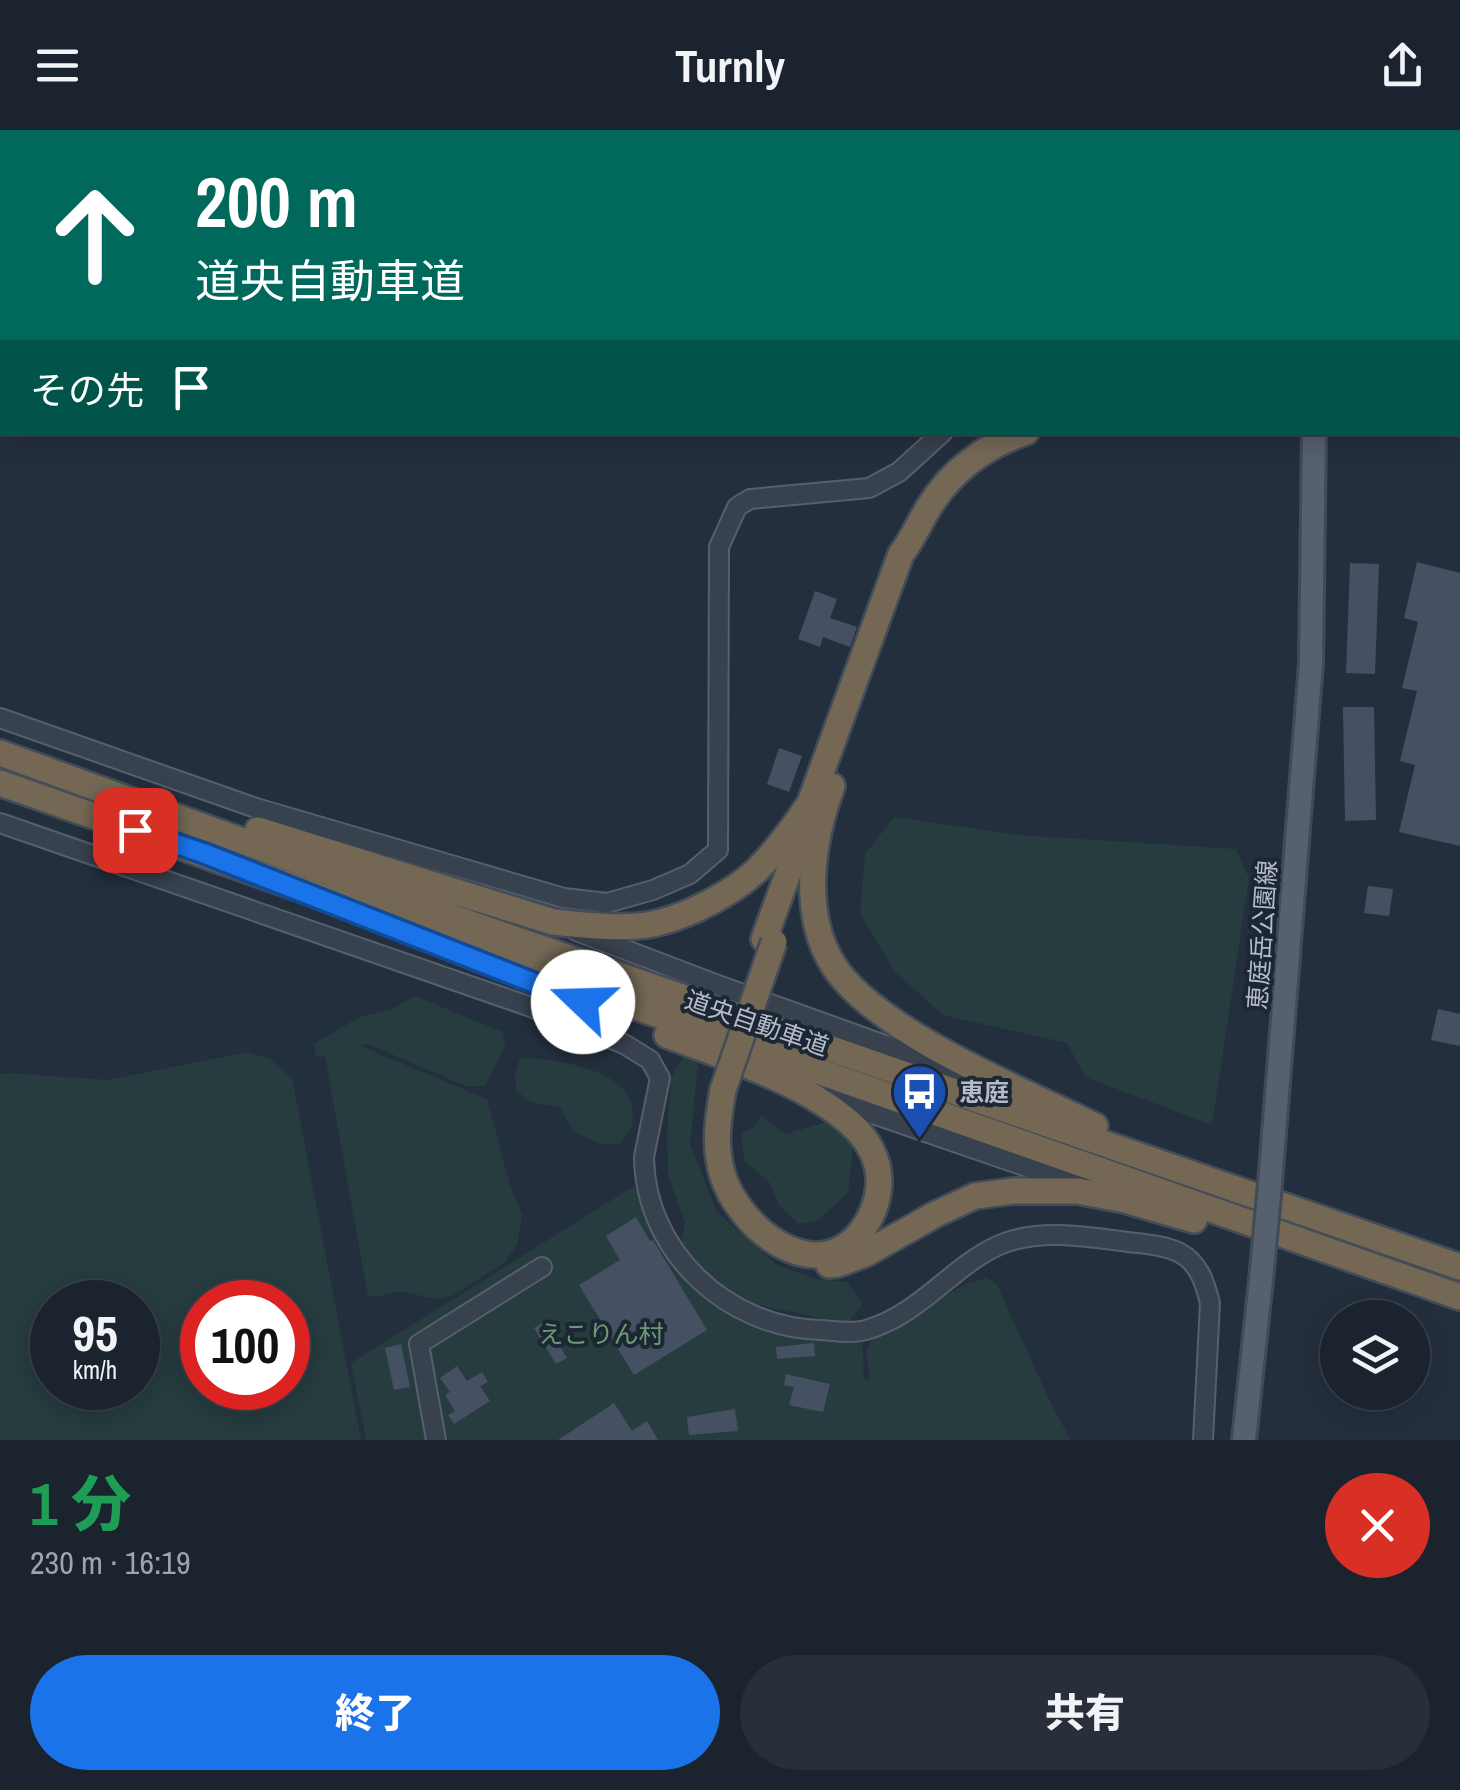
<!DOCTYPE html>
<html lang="ja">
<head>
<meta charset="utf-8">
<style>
  :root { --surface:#1b232e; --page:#282f3a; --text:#f1f3f6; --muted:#a0a4aa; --line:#39404a; --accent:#1a73e8 }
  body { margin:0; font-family:"Archivo Narrow","Noto Sans JP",sans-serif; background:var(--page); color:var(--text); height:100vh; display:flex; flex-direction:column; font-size:38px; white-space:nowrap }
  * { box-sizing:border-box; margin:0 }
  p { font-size:32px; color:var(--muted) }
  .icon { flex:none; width:55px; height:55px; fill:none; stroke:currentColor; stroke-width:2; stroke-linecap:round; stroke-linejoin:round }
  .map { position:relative; height:1310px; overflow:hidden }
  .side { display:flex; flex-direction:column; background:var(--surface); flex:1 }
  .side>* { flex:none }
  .banner { position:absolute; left:0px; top:0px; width:1460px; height:305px; box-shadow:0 5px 25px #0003,0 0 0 2px var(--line); background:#00695c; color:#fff; overflow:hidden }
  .buttons { position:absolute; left:1320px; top:1170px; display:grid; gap:20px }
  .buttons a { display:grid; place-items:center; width:110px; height:110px; border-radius:50%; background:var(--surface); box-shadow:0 5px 25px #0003,0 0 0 2px var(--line); font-size:50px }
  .speed { position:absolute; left:30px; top:1150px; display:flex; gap:20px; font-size:50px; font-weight:700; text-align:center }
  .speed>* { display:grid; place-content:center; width:130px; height:130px; border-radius:50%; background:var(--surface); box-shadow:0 5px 25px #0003,0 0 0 2px var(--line); line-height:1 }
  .speed small { font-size:25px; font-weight:400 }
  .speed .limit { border:15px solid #d22; background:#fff; color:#111 }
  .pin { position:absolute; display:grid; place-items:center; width:85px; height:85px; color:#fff; margin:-42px; border-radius:20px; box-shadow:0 5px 15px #0006 }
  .me { position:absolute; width:110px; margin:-55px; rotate:291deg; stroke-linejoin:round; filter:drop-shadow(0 0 8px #0008) }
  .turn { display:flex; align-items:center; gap:35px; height:210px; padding:0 30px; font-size:45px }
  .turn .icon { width:130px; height:130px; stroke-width:2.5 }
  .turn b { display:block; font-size:70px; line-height:85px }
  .then { display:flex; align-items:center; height:95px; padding:0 30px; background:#0003; gap:20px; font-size:38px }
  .round { display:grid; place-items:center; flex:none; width:105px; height:105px; border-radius:52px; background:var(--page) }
  .head { display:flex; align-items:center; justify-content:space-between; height:170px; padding:0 30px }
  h1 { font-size:60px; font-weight:800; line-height:75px; color:#1e9e55 }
  .primary-button { display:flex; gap:20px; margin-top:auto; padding:20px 30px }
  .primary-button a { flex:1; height:115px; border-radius:60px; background:var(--accent); color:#fff; font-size:40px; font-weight:800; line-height:115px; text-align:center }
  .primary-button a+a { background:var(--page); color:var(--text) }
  header { display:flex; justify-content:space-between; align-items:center; height:130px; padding:0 30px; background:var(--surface); font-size:45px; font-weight:800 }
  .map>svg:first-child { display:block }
  .green { fill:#263c3f; fill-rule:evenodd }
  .building { fill:#455162 }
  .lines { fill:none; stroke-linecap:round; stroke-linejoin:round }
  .minor-casing { stroke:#565f6c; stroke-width:22 }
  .major-casing { stroke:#414a57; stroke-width:28 }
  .highway-casing { stroke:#434c59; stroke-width:30 }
  .minor { stroke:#38414e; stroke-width:18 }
  .major { stroke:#56606e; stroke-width:22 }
  .highway { stroke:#746855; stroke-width:25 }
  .major-bridge-casing { stroke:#414a57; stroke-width:28; stroke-linecap:butt }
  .highway-bridge-casing { stroke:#434c59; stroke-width:30; stroke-linecap:butt }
  .major-bridge { stroke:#56606e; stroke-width:22 }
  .highway-bridge { stroke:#746855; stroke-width:25 }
  .route-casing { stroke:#114b97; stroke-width:25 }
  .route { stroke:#1a73e8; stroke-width:18 }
  .labels { text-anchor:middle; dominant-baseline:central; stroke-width:8; stroke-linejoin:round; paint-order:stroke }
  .street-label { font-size:25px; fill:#b4bcc9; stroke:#1d2633 }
  .poi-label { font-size:25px; font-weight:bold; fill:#b4bcc9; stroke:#1d2633; text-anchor:start }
  .park-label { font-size:25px; fill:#6b9a76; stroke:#1d2633 }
</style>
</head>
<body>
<header><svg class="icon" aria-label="menu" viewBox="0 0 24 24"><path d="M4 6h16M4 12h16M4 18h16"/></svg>Turnly<svg class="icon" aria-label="share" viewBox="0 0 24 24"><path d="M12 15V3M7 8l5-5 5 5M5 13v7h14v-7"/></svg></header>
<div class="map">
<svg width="1460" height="1310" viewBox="0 0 1460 1310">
  <rect width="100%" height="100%" fill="#242f3e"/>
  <g class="green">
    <polygon points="894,687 1019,705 1236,719 1249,748 1212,995 1085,947 1067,913 943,885 895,842 860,783 865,724"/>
    <polygon points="415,866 503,902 505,915 485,956 468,957 368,914 358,915 487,969 510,1055 522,1085 517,1115 505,1132 451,1167 435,1169 399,1161 380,1166 368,1166 325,926 320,927 315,924 315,913 360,887 391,880"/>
    <path d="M248,922L270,929L292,948L361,1310H0V944L8,943L108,950ZM52,1172H138V1258H52ZM202,1172H288V1258H202Z"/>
    <polygon points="684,925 698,931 690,1014 717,1082 778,1136 817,1149 847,1152 863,1173 850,1190 839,1192 754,1174 715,1153 680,1118 685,1092 668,1046 667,1001 671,948"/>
    <path d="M520,928C557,929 644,940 632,994C630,1001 623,1009 619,1015L597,1013L573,1001L560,977L530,972L516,960L515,945Z"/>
    <polygon points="761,985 785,1004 827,992 836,997 853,1017 848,1063 817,1091 799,1094 779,1075 769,1052 744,1030 741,1004 755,997"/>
    <polygon points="634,1056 681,1133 737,1179 862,1202 864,1250 870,1249 866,1222 873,1207 967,1153 987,1148 997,1155 1053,1278 1071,1310 366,1310 351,1233"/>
  </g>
  <g class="building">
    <polygon points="1417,432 1460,443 1460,716 1399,702 1415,635 1400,631 1417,561 1402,558 1418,492 1404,488"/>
    <polygon points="1350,433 1379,434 1375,544 1346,543"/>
    <polygon points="815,461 837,469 830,488 857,497 850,517 823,507 820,517 798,509"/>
    <polygon points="1343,577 1374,577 1376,690 1345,691"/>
    <polygon points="779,618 802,626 789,662 767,654"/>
    <polygon points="1368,756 1393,759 1389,786 1364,783"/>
    <polygon points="1438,879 1460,884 1460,916 1431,910"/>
    <polygon points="636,1087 650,1111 653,1110 707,1200 634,1245 579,1155 620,1130 606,1106"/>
    <polygon points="545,1191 567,1228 556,1234 534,1198"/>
    <polygon points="814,1213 815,1226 777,1229 776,1217"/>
    <polygon points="401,1214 410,1257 394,1260 385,1218"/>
    <polygon points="457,1236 467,1251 482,1242 488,1252 480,1256 490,1271 454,1294 448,1285 455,1281 445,1265 450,1262 440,1248"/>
    <polygon points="786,1244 830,1254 823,1282 789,1275 794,1257 784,1255"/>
    <polygon points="614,1273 632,1301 647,1291 658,1310 558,1310"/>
    <polygon points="735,1279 738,1301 689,1305 687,1287"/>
  </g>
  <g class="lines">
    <defs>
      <g id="minor">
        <polyline points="451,0 466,2"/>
        <polyline points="0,588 256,678 564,768 607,773 653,760 690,744 718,720 719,417 737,377 750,369 869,358 899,342 943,302"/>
        <path d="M0,693L528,876L624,914L650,930L660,948L644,1027C645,1122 728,1198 821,1200C835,1201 852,1204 866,1200C923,1184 956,1130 1007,1112C1046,1099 1088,1107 1128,1112C1144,1114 1164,1115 1180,1123C1199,1133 1205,1153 1210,1173L1203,1310"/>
        <polyline points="576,801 718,855 960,942"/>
        <polyline points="827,968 1082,1056"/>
        <polyline points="436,1310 419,1214 542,1137"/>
      </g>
      <g id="major">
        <polyline points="1252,0 1253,2"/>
        <polyline points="1272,0 1274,2"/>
        <polyline points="1270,1054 1311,533 1314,302"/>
        <polyline points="1244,1310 1262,1140"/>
      </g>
      <g id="highway">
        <polyline points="0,623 474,795 1460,1137"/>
        <polyline points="0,653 1460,1167"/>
        <path d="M832,656C812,710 801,781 832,833C872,900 1024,961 1095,996"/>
        <path d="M258,700L553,792C583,795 632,801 661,792C692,784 734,762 757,740C777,720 794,697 810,673L901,424C913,409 919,393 929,377C951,341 986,315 1026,302"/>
        <polyline points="764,809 807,692"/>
        <path d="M667,905C728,929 801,950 851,994C868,1009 880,1031 879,1054C878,1072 872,1088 860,1103C813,1159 737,1096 722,1043C714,1015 718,988 723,960"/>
        <polyline points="829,1135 838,1134 865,1124 936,1084 975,1066 1013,1061 1078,1061 1125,1070 1194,1090"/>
      </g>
    </defs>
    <use href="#minor" class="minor-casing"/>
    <use href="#major" class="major-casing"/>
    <use href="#highway" class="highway-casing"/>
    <use href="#minor" class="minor"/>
    <use href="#major" class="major"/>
    <use href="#highway" class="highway"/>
    <defs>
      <polyline id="major-bridge" points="1262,1140 1270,1054"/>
      <polyline id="highway-bridge" points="723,960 774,812"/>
    </defs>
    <use href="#major-bridge" class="major-bridge-casing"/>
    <use href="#highway-bridge" class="highway-bridge-casing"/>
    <use href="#major-bridge" class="major-bridge"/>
    <use href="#highway-bridge" class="highway-bridge"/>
  </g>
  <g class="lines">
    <defs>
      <polyline id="route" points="135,700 203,723 583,872"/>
    </defs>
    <use href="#route" class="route-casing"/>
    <use href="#route" class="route"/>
  </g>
  <defs>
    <symbol id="bus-pin" viewBox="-11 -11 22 30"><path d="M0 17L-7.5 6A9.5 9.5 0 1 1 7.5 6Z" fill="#1a4fb4" stroke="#1d2633"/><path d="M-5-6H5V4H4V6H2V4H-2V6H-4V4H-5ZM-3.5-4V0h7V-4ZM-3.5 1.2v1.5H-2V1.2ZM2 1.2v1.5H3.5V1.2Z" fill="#fff"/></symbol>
  </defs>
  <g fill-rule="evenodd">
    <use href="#bus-pin" x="888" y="930" width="63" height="86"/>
  </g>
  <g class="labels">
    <g class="street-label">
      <text transform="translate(1262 805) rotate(-86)">恵庭岳公園線</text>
      <text transform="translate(757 893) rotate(19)">道央自動車道</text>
    </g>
    <g class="poi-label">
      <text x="959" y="962">恵庭</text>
    </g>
    <g class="park-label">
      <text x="601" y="1204">えこりん村</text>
    </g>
  </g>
</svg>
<div class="buttons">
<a><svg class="icon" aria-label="layers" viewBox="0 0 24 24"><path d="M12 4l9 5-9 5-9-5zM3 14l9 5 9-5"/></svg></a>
</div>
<div class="speed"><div>95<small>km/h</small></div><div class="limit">100</div></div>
<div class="pin" style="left:135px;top:700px;background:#d93025"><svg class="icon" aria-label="arrive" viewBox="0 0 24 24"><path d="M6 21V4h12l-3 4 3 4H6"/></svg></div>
<svg class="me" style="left:583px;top:872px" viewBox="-20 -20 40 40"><circle r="19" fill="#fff"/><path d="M0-13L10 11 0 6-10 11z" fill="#1a73e8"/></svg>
<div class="banner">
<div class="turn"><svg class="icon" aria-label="ahead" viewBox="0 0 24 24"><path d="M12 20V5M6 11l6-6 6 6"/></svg><div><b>200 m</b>道央自動車道</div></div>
<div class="then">その先<svg class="icon" aria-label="arrive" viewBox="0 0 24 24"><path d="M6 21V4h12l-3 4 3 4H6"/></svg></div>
</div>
</div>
<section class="side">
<div class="head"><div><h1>1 分</h1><p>230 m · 16:19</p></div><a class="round" style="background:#d93025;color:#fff"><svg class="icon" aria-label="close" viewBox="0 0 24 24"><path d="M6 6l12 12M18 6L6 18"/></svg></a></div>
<div class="primary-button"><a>終了</a><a>共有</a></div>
</section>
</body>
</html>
